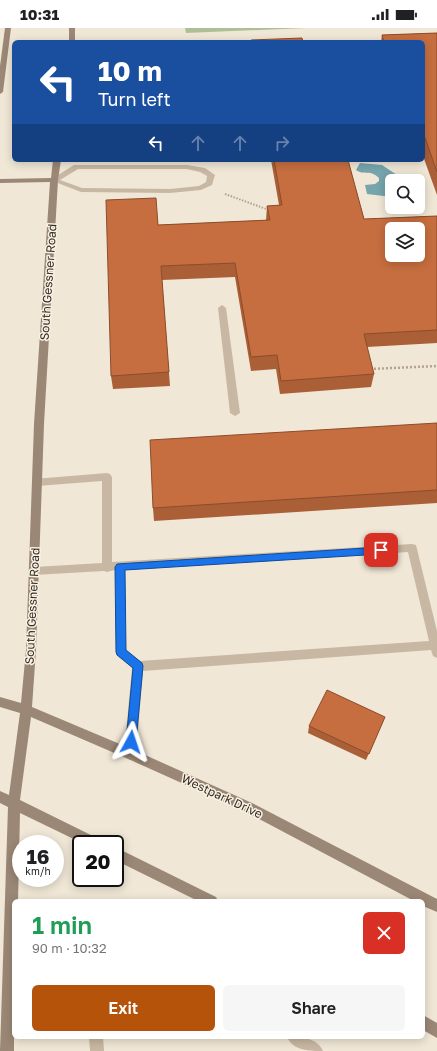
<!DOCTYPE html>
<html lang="en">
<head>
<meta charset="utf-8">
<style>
  :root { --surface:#fff; --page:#f6f6f6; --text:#202124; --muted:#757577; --accent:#b45309 }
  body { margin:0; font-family:"Golos Text",sans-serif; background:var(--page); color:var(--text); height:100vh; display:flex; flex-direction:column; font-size:15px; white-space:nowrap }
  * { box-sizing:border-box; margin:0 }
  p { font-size:13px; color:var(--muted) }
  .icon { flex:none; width:22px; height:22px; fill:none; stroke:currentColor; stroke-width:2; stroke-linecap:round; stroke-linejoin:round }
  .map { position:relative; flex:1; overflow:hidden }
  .sheet { position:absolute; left:12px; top:871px; width:413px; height:140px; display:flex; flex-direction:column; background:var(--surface); border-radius:6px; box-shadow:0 2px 10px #0003 }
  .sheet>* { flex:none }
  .hud { position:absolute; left:12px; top:12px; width:413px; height:122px; border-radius:6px; box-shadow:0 2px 10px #0003; background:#1a4fa0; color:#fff; overflow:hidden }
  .buttons { position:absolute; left:385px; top:146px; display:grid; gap:8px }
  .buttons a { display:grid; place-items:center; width:40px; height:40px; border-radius:6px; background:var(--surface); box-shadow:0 2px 10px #0003; font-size:20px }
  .speed { position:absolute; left:12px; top:807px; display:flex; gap:8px; font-size:20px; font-weight:700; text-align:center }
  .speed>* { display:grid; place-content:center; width:52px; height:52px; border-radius:50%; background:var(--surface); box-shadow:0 2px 10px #0003; line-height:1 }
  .speed small { font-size:10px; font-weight:400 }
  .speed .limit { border:2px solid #111; border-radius:6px; background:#fff; color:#111 }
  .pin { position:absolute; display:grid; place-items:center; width:34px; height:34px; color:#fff; margin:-17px; border-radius:8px; box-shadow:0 2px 6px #0006 }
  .me { position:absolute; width:44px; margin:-22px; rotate:5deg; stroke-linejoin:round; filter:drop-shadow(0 0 3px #0008) }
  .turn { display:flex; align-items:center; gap:14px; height:84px; padding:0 20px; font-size:18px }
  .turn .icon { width:52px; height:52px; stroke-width:2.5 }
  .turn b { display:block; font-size:28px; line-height:34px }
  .lanes { display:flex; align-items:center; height:38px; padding:0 20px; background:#0003; justify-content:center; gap:20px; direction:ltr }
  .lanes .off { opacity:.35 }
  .round { display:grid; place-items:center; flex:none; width:42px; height:42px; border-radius:6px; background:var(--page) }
  .summary { display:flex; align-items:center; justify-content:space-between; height:68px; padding:0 20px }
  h1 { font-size:24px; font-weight:600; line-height:30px; color:#1e9e55 }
  .action { display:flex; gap:8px; margin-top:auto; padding:8px 20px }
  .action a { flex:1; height:46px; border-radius:6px; background:var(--accent); color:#fff; font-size:16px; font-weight:600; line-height:46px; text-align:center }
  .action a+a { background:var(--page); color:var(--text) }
  .status { display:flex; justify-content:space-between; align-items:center; height:28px; padding:0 20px; background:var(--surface); direction:ltr }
  .status svg { height:11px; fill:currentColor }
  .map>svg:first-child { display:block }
  .green { fill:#adbf97 }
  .water { fill:#76a5ad }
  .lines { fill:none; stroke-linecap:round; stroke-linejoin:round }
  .path-far1 { stroke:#b4a28d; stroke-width:2; stroke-dasharray:1.5 1.5; stroke-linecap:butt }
  .path { stroke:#b4a28d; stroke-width:2.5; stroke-dasharray:2 2; stroke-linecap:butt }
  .service { fill:#c8b8a3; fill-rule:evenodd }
  .secondary { fill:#9b8775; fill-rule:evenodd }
  .wall { fill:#aa5f36 }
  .building { fill:#c66e3f; stroke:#8b4d2c; fill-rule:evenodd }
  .route { fill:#1a73e8; stroke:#114b97 }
  .labels { text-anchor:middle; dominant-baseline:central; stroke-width:3; stroke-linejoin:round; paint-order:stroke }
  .street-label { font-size:12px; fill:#332b25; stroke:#f9f1e2 }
</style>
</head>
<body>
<div class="status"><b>10:31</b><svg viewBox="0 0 49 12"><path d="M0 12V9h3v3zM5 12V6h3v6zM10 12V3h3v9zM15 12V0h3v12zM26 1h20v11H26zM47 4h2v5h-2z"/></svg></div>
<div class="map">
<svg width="437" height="1023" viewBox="0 0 437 1023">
  <rect width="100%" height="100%" fill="#f0e7d6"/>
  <polygon class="green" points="185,0 306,0 186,5"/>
  <path class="water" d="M360,135L382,137L406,153H392V169L367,166L365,157L375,156L379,153V150C370,141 365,148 356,142Z"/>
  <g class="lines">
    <polyline class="path-far1" points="225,166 269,182"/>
    <polyline class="path" points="370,341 437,338"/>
    <g class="service">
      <path d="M74,137H187L205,140L215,147L212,157L201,162L170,165L81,164L50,152ZM78,141H187L200,144L207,148L206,154L199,158L170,161L82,160L60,152Z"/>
      <polygon points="222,277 226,280 240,385 235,388 230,385 218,280"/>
      <path d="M107,445L110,446L112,449V534L412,516L416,517L437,603V630L433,628L431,622L143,643L136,726L134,730L130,732L126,730L124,726L132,640L117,627L116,624L115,542L107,544L104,543L34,547L30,546L29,543L30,540L34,539L102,535V453L37,458L34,457L32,454L34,451ZM408,524L429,613L140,633L126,622L125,542Z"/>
      <polygon points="89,1009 103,1009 104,1023 90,1023"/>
      <path d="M287,1009C300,1009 317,1009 323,1023C310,1023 293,1023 287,1009Z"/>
    </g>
    <g class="secondary">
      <polygon points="5,0 11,0 3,64 0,66 0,38"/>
      <rect x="69" y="0" width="6" height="14"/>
      <polygon points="53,132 61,132 58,152 44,396 36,622 32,679 134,722 252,775 437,871 437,884 423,878 423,873 414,873 244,783 126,730 31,689 20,772 101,812 103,816 84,816 20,785 18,873 14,873 14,1023 0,1023 8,779 0,775 0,763 9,767 20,685 0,679 0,669 21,675 26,622 34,396 50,154 0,155 0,151 51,150"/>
      <polygon points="115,819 216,869 218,873 198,873 115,832"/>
      <polygon points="423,987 437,995 437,1010 423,1002"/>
    </g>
  </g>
  <g class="wall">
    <polygon points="437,5 437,167 423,128 423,14 381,14 382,7"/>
    <polygon points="271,132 348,132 364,191 437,188 437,315 367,319 374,346 371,359 280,366 276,341 251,343 235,249 162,252 170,358 113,361 111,348 158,197 266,192 267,178 279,177"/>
    <polygon points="437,395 437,475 154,493 153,480"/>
    <polygon points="385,689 366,732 308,705 309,698"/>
  </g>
  <g class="building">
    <polygon points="437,5 437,144 424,107 423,107 423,14 384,14 382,7"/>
    <polygon points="302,10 303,14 251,14 251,12"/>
    <path d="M274,132H348L364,191L437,188V302L364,306L374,346L281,353L277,327L251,329L235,235L161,238L169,344L111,348L106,172L156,170L158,197L270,192L267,178L282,177ZM392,201H418V227H392Z"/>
    <polygon points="437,395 437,462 153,480 150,412"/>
    <polygon points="327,662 385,689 369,726 309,698"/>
  </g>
  <polygon class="route" points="381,519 385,520 386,522 385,525 381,526 125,542 126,622 142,635 143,638 136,714 135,717 131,719 127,717 126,714 133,640 117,627 116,624 115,539 117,536"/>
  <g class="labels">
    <g class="street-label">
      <text transform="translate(48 254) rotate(-86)">South Gessner Road</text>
      <text transform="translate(32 578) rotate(-87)">South Gessner Road</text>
      <text transform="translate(222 768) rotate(25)">Westpark Drive</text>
    </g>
  </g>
</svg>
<div class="buttons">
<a><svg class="icon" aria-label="search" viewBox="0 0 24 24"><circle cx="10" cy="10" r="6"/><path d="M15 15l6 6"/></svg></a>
<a><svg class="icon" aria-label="layers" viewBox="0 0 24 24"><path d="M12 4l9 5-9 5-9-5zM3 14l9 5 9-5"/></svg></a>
</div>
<div class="speed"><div>16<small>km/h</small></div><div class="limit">20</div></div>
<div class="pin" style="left:381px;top:522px;background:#d93025"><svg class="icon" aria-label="arrive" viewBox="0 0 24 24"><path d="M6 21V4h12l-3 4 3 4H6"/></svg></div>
<svg class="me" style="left:131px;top:714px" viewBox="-20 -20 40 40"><path d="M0-17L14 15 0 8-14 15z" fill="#1a73e8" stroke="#fff" stroke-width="4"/></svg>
<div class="hud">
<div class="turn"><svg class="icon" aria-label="left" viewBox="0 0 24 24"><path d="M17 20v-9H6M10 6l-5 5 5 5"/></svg><div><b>10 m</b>Turn left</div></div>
<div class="lanes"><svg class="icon" aria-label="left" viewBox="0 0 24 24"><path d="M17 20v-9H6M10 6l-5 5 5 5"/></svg><svg class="icon off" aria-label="ahead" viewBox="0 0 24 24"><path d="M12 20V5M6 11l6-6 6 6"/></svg><svg class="icon off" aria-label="ahead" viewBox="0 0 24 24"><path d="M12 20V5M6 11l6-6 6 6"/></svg><svg class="icon off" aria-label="right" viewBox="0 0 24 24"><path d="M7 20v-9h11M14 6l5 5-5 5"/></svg></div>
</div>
<section class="sheet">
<div class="summary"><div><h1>1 min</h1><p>90 m · 10:32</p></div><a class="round" style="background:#d93025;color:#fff"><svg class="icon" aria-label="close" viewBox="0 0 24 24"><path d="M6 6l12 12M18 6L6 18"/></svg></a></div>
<div class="action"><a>Exit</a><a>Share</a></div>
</section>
</div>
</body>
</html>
